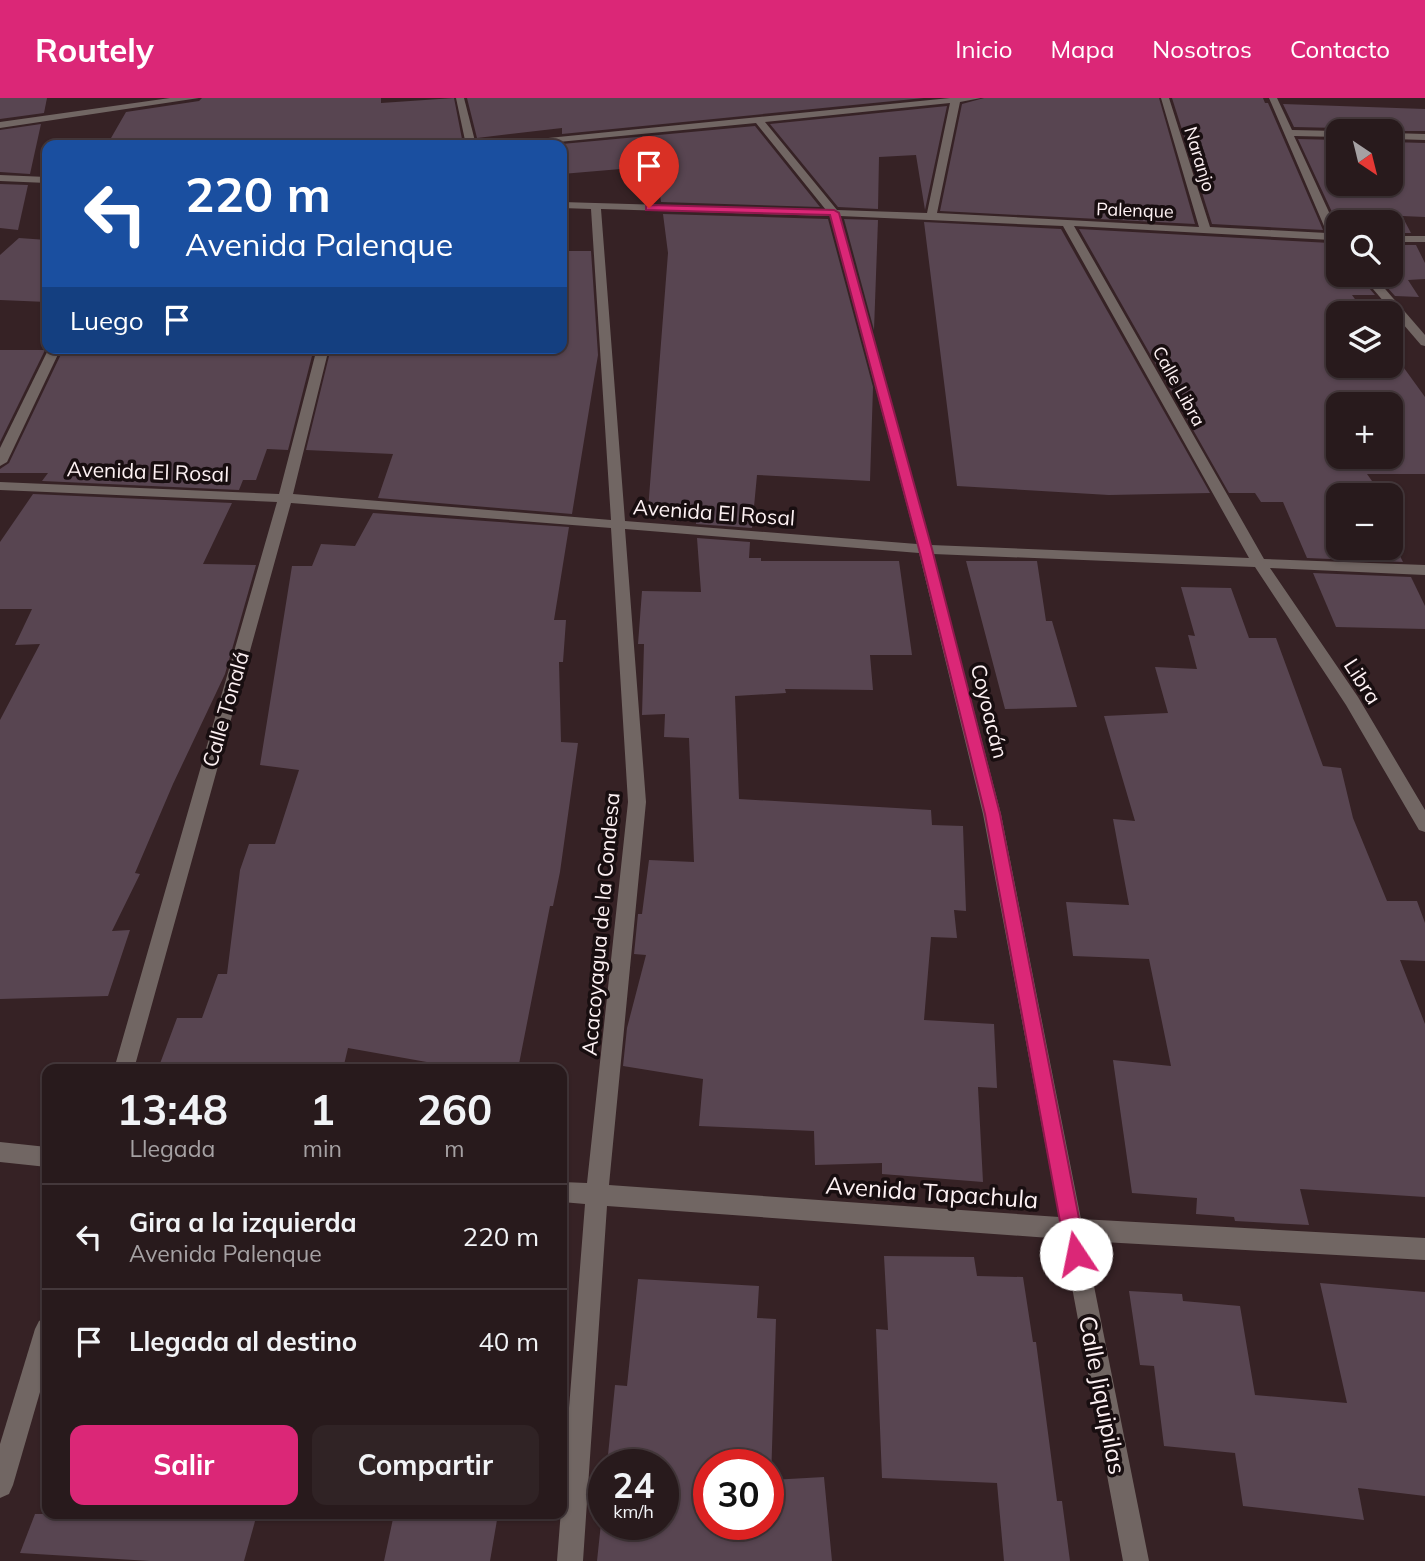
<!DOCTYPE html>
<html lang="es">
<head>
<meta charset="utf-8">
<style>
  :root { --surface:#281a1c; --page:#302325; --text:#f1f3f6; --muted:#a5a1a3; --line:#44383b; --accent:#db2777 }
  body { margin:0; font-family:Mulish,sans-serif; background:var(--page); color:var(--text); height:100vh; display:flex; flex-direction:column; font-size:26px; white-space:nowrap }
  * { box-sizing:border-box; margin:0 }
  p { font-size:23px; color:var(--muted) }
  .icon { flex:none; width:38px; height:38px; fill:none; stroke:currentColor; stroke-width:2; stroke-linecap:round; stroke-linejoin:round }
  .map { position:relative; flex:1; overflow:hidden }
  .details { position:absolute; left:42px; top:966px; width:525px; height:455px; display:flex; flex-direction:column; background:var(--surface); border-radius:14px; box-shadow:0 2px 5px #0004,0 0 0 2px var(--line) }
  .details>* { flex:none }
  .banner { position:absolute; left:42px; top:42px; width:525px; height:214px; border-radius:14px; box-shadow:0 2px 5px #0004,0 0 0 2px var(--line); background:#1a4fa0; color:#fff; overflow:hidden }
  .needle { width:46px; rotate:145deg }
  .buttons { position:absolute; left:1326px; top:21px; display:grid; gap:14px }
  .buttons a { display:grid; place-items:center; width:77px; height:77px; border-radius:14px; background:var(--surface); box-shadow:0 2px 5px #0004,0 0 0 2px var(--line); font-size:35px }
  .speed { position:absolute; left:588px; top:1351px; display:flex; gap:14px; font-size:35px; font-weight:700; text-align:center }
  .speed>* { display:grid; place-content:center; width:91px; height:91px; border-radius:50%; background:var(--surface); box-shadow:0 2px 5px #0004,0 0 0 2px var(--line); line-height:1 }
  .speed small { font-size:18px; font-weight:400 }
  .speed .limit { border:10px solid #d22; background:#fff; color:#111 }
  .pin { position:absolute; display:grid; place-items:center; width:60px; height:60px; color:#fff; margin:-72px -30px; border-radius:50% 50% 50% 0; rotate:-45deg; box-shadow:0 0 7px #0007 }
  .pin .icon { rotate:45deg }
  .me { position:absolute; width:77px; margin:-38px; rotate:349deg; stroke-linejoin:round; filter:drop-shadow(0 0 5px #0008) }
  .turn { display:flex; align-items:center; gap:24px; height:147px; padding:0 28px; font-size:32px }
  .turn .icon { width:91px; height:91px; stroke-width:2.5 }
  .turn b { display:block; font-size:49px; line-height:60px }
  .then { display:flex; align-items:center; height:66px; padding:0 28px; background:#0003; gap:14px; font-size:26px }
  .eta { display:flex; justify-content:space-evenly; align-items:center; height:119px; text-align:center }
  .eta b { font-size:42px; font-weight:700; line-height:49px }
  .button { display:flex; gap:14px; margin-top:auto; padding:14px 28px }
  .button a { flex:1; height:80px; border-radius:14px; background:var(--accent); color:#fff; font-size:28px; font-weight:700; line-height:80px; text-align:center }
  .button a+a { background:var(--page); color:var(--text) }
  ul { padding:0; list-style:none }
  li { display:flex; align-items:center; gap:21px; height:105px; padding:0 28px; border-top:2px solid var(--line) }
  li div { flex:1 }
  li b { display:block; font-size:26px }
  li em { font-style:normal }
  header { display:flex; align-items:center; gap:42px; box-sizing:border-box; height:98px; padding:0 35px; background:var(--accent); color:#fff }
  header strong { font-size:33px }
  nav { display:flex; gap:38px; margin-inline-start:auto; font-size:24px }
  .map>svg:first-child { display:block }
  .building { fill:#584551; fill-rule:evenodd }
  .lines { fill:none; stroke-linecap:round; stroke-linejoin:round }
  .minor { fill:#716663; fill-rule:evenodd }
  .route { fill:#db2777; stroke:#8e194d; stroke-width:2 }
  .labels { text-anchor:middle; dominant-baseline:central; stroke-width:7; stroke-linejoin:round; paint-order:stroke }
  .far-street-label { font-size:18px; fill:#fdf1f3; stroke:#180e10 }
  .street-label { font-size:21px; fill:#fdf1f3; stroke:#180e10 }
  .near-street-label { font-size:24px; fill:#fdf1f3; stroke:#180e10 }
</style>
</head>
<body>
<header>
<strong>Routely</strong>
<nav><a>Inicio</a><a>Mapa</a><a>Nosotros</a><a>Contacto</a></nav>
</header>
<div class="map">
<svg width="1425" height="1463" viewBox="0 0 1425 1463">
  <rect width="100%" height="100%" fill="#362225"/>
  <g class="building">
    <polygon points="0,0 47,0 44,15 0,21"/>
    <polygon points="202,0 381,0 381,5 454,0 462,41 423,47 107,47 126,14 199,3"/>
    <polygon points="467,0 924,0 562,36 562,30 477,40"/>
    <polygon points="984,0 1159,0 1195,126 940,113 962,6"/>
    <polygon points="1172,0 1263,0 1265,5 1268,5 1323,132 1212,126"/>
    <polygon points="1283,6 1425,11 1425,33 1342,33 1339,30 1294,29"/>
    <polygon points="947,8 925,112 916,57 879,59 878,111 838,109 770,26"/>
    <polygon points="41,26 30,76 0,74 0,32"/>
    <polygon points="755,28 820,109 661,104 656,68 562,76 562,46"/>
    <polygon points="1298,41 1339,42 1339,86 1391,86 1391,44 1425,45 1425,119 1402,118 1411,135 1391,135 1391,124 1339,124 1339,129"/>
    <polygon points="0,86 28,87 18,132 0,130"/>
    <polygon points="663,116 828,121 873,289 870,383 757,377 752,430 696,426 695,412 648,412 668,155"/>
    <polygon points="844,121 878,122 874,232"/>
    <polygon points="924,124 1061,131 1210,395 1109,397 957,388"/>
    <path d="M1079,131L1330,145L1339,150V177H1358L1375,197H1352L1365,215H1339V268H1391V252L1425,299V376H1367L1382,397H1339V450H1391V440L1403,464L1307,460L1283,404H1261L1255,395H1229ZM1339,306H1391V359H1339Z"/>
    <polygon points="19,140 47,142 47,204 0,202 0,157"/>
    <polygon points="1391,147 1416,147 1425,165 1425,181 1408,182 1419,199 1395,198 1376,177 1391,177"/>
    <polygon points="562,153 591,153 598,257 572,416 378,400 393,356 306,352 331,250 562,250"/>
    <polygon points="314,250 288,352 267,351 256,382 243,382 239,392 42,383 48,375 0,375 0,371 9,365 63,252"/>
    <polygon points="0,252 45,252 0,344"/>
    <polygon points="33,396 232,405 203,466 256,467 225,576 173,686 135,775 140,776 112,833 130,832 108,898 0,901 0,622 40,546 15,547 32,511 0,511 0,444"/>
    <polygon points="373,415 569,429 554,522 566,522 563,564 559,564 561,644 578,645 560,774 553,808 550,808 518,971 466,971 348,950 343,971 158,971 177,920 202,920 218,876 227,876 240,772 249,746 275,746 299,672 260,667 292,468 312,468 321,446 355,448"/>
    <polygon points="697,440 750,444 749,460 761,460 761,463 899,463 912,557 870,557 873,592 785,591 786,595 735,598 739,701 931,712 932,727 963,728 966,813 954,812 957,840 931,839 924,922 994,926 997,990 978,989 983,1084 882,1076 882,1065 815,1067 814,1033 699,1028 703,981 623,968 627,930 646,857 634,856 638,816 642,816 649,762 694,764 689,640 664,639 665,616 642,617 644,546 638,546 642,493 701,494"/>
    <polygon points="966,463 1037,463 1046,523 1052,523 1077,609 1005,611"/>
    <polygon points="1313,475 1411,479 1425,508 1425,531 1336,529"/>
    <polygon points="1181,489 1231,490 1249,540 1276,540 1323,668 1341,670 1353,720 1387,803 1417,803 1425,825 1425,863 1400,862 1425,926 1425,1099 1300,1091 1309,1127 1235,1123 1234,1119 1196,1116 1197,1100 1132,1095 1113,962 1171,968 1149,861 1073,858 1066,804 1129,807 1113,721 1135,723 1104,618 1168,615 1155,569 1197,571 1188,537 1195,538"/>
    <polygon points="884,1158 974,1159 977,1178 1023,1179 1033,1244 1036,1244 1057,1403 1062,1403 1070,1463 1004,1463 997,1385 882,1380 876,1231 888,1232"/>
    <path d="M638,1181L759,1188L757,1220L776,1221L771,1382L824,1379L832,1463H597L604,1397V1426H663V1367H607L615,1287L627,1288ZM709,1367H768V1426H709Z"/>
    <polygon points="1320,1185 1425,1194 1425,1398 1358,1390 1364,1422 1243,1408 1235,1355 1164,1348 1154,1268 1140,1267 1129,1193 1182,1196 1183,1203 1240,1208 1255,1297 1347,1305"/>
    <polygon points="35,1416 257,1416 244,1463 150,1463 20,1455"/>
    <polygon points="394,1416 498,1416 490,1463 384,1463"/>
  </g>
  <g class="lines">
    <g class="minor">
      <polygon points="170,0 199,0 0,30 0,24"/>
      <polygon points="456,0 464,0 476,47 466,47"/>
      <path d="M950,0H981L960,4L937,115L1199,129L1161,0H1169L1210,129L1327,135L1269,0H1277L1292,32L1339,33V39L1294,38L1339,136V148L1331,142L1074,128L1264,461L1425,467V477L1270,470L1358,599L1425,712V734L1419,732L1346,607L1255,469L933,456L1001,716L1081,1121L1425,1140V1162L1085,1143L1149,1463H1123L1063,1141L607,1108L583,1463H557L585,1106L562,1104V1084L587,1085L628,704L611,430L291,405L134,971H114L277,404L0,392V384L279,396L317,250H329L293,396L611,422L591,111L562,110V104L826,112L756,25L527,47H496L498,45ZM950,5L927,115L837,112L765,24ZM601,111L830,118L917,446L625,423ZM840,118L1063,128L1249,460L931,447ZM625,431L919,455L983,716L1059,1119L609,1087L646,704Z"/>
      <polygon points="1391,35 1425,36 1425,42 1391,41"/>
      <polygon points="0,77 47,79 47,85 0,83"/>
      <rect x="1391" y="138" width="34" height="6"/>
      <polygon points="1361,177 1373,177 1425,237 1425,248 1421,247"/>
      <polygon points="49,250 61,250 7,364 0,368 0,350"/>
      <polygon points="0,1044 47,1049 47,1069 0,1064"/>
      <polygon points="47,1219 47,1270 13,1387 9,1396 0,1400 0,1346 35,1231 39,1223"/>
    </g>
  </g>
  <polygon class="route" points="649,107 834,112 839,115 932,451 1000,716 1086,1156 1083,1163 1076,1166 1069,1163 1066,1156 985,716 919,451 830,117 646,112 646,108"/>
  <g class="labels">
    <g class="far-street-label">
      <text transform="translate(1200 61) rotate(73)">Naranjo</text>
      <text transform="translate(1135 112) rotate(2)">Palenque</text>
      <text transform="translate(1179 288) rotate(61)">Calle Libra</text>
    </g>
    <g class="street-label">
      <text transform="translate(148 373) rotate(2)">Avenida El Rosal</text>
      <text transform="translate(714 414) rotate(4)">Avenida El Rosal</text>
      <text transform="translate(1363 583) rotate(57)">Libra</text>
      <text transform="translate(225 611) rotate(-74)">Calle Tonalá</text>
      <text transform="translate(990 613) rotate(76)">Coyoacán</text>
      <text transform="translate(600 826) rotate(-85)">Acacoyagua de la Condesa</text>
    </g>
    <g class="near-street-label">
      <text transform="translate(932 1094) rotate(4)">Avenida Tapachula</text>
      <text transform="translate(1103 1297) rotate(79)">Calle Jiquipilas</text>
    </g>
  </g>
</svg>
<div class="buttons">
<a><svg class="needle" viewBox="-14 -14 28 28"><path d="M0-13l5 13h-10z" fill="#e53935"/><path d="M0 13l5-13h-10z" fill="#a5a1a3"/></svg></a>
<a><svg class="icon" aria-label="search" viewBox="0 0 24 24"><circle cx="10" cy="10" r="6"/><path d="M15 15l6 6"/></svg></a>
<a><svg class="icon" aria-label="layers" viewBox="0 0 24 24"><path d="M12 4l9 5-9 5-9-5zM3 14l9 5 9-5"/></svg></a>
<a>+</a>
<a>−</a>
</div>
<div class="speed"><div>24<small>km/h</small></div><div class="limit">30</div></div>
<div class="pin" style="left:649px;top:110px;background:#d93025"><svg class="icon" aria-label="arrive" viewBox="0 0 24 24"><path d="M6 21V4h12l-3 4 3 4H6"/></svg></div>
<svg class="me" style="left:1076px;top:1156px" viewBox="-20 -20 40 40"><circle r="19" fill="#fff"/><path d="M0-13L10 11 0 6-10 11z" fill="#db2777"/></svg>
<div class="banner">
<div class="turn"><svg class="icon" aria-label="left" viewBox="0 0 24 24"><path d="M17 20v-9H6M10 6l-5 5 5 5"/></svg><div><b>220 m</b>Avenida Palenque</div></div>
<div class="then">Luego<svg class="icon" aria-label="arrive" viewBox="0 0 24 24"><path d="M6 21V4h12l-3 4 3 4H6"/></svg></div>
</div>
<section class="details">
<div class="eta">
<div><b>13:48</b><p>Llegada</p></div>
<div><b>1</b><p>min</p></div>
<div><b>260</b><p>m</p></div>
</div>
<ul>
<li><svg class="icon" aria-label="left" viewBox="0 0 24 24"><path d="M17 20v-9H6M10 6l-5 5 5 5"/></svg><div><b>Gira a la izquierda</b><p>Avenida Palenque</p></div><em>220 m</em></li>
<li><svg class="icon" aria-label="arrive" viewBox="0 0 24 24"><path d="M6 21V4h12l-3 4 3 4H6"/></svg><div><b>Llegada al destino</b></div><em>40 m</em></li>
</ul>
<div class="button"><a>Salir</a><a>Compartir</a></div>
</section>
</div>
</body>
</html>
